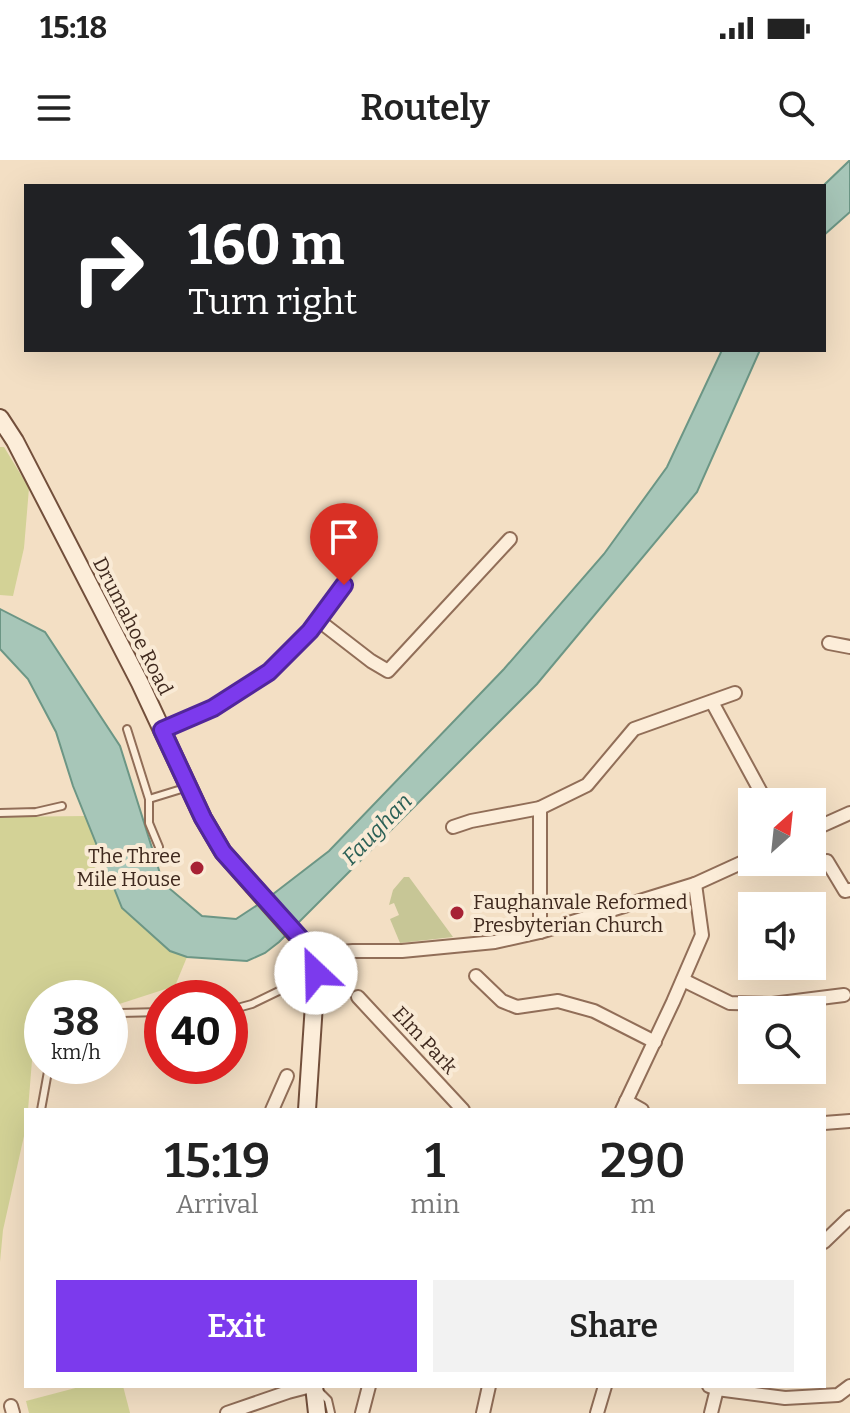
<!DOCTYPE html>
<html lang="en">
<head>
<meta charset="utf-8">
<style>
  :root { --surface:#fff; --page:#f2f2f2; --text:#222; --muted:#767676; --accent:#7c3aed }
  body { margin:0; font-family:Bitter,serif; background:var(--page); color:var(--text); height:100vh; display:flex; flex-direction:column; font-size:30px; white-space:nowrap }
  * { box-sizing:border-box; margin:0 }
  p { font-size:26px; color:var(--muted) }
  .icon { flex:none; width:44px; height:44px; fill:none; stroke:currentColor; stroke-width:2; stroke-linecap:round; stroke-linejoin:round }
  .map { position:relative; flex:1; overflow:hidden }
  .sheet { position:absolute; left:24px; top:948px; width:802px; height:280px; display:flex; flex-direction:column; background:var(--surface); border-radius:0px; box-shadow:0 8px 32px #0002 }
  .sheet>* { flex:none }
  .top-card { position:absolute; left:24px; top:24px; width:802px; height:168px; border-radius:0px; box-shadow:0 8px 32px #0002; background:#202124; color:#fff; overflow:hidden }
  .needle { width:52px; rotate:27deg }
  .controls { position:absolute; left:738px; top:628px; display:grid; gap:16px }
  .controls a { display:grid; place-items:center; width:88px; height:88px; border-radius:0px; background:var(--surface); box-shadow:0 8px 32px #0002; font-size:40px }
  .speed { position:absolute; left:24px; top:820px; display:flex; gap:16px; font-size:40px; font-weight:700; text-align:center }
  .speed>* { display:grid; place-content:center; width:104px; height:104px; border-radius:50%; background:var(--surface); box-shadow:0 8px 32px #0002; line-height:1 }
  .speed small { font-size:20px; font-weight:400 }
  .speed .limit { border:12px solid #d22; background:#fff; color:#111 }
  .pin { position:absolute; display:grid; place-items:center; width:68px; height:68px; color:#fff; margin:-82px -34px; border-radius:50% 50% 50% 0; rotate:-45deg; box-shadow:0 0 8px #0007 }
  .pin .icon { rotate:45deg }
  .me { position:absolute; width:88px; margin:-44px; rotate:336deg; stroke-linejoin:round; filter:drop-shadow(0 0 6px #0008) }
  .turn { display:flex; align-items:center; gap:28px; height:168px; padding:0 32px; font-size:36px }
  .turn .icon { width:104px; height:104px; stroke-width:2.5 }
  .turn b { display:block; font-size:56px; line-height:68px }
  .eta { display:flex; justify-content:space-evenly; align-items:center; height:136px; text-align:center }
  .eta b { font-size:48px; font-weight:600; line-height:56px }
  .primary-button { display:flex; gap:16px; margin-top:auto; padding:16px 32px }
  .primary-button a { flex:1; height:92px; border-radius:0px; background:var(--accent); color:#fff; font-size:32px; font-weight:600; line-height:92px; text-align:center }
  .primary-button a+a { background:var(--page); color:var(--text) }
  .status { display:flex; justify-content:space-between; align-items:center; height:56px; padding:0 40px; background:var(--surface); direction:ltr }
  .status svg { height:22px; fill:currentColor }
  header { display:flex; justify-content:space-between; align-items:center; height:104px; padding:0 32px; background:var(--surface); font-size:36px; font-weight:600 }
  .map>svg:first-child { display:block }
  .green { fill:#d3d296 }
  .cemetery { fill:#c7c696 }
  .water { fill:#a7c6b8; stroke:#6c9685; stroke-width:2 }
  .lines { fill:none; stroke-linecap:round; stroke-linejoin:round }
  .lane-casing { stroke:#916e58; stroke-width:10 }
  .street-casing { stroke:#916e58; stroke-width:16 }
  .secondary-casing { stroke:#724f3b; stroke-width:20 }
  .lane { stroke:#fcedd9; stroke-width:6 }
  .street { stroke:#fcedd9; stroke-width:12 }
  .secondary { stroke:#fcedd9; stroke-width:16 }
  .route-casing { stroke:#51269a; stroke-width:20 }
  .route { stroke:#7c3aed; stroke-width:14 }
  .poi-dot { fill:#a72134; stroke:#f9ead5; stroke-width:3 }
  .labels { text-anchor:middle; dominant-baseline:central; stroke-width:8; stroke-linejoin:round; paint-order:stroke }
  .street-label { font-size:20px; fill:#3f291e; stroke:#f9ead5 }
  .poi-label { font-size:20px; fill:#3f291e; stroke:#f9ead5; text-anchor:end }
  .water-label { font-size:22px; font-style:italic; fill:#2b6056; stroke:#f9ead5 }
</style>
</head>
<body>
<div class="status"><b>15:18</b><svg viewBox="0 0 49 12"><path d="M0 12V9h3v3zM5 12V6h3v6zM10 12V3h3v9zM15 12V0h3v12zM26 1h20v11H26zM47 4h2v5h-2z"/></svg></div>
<header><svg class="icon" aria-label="menu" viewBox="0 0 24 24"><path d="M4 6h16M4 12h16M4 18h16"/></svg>Routely<svg class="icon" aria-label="search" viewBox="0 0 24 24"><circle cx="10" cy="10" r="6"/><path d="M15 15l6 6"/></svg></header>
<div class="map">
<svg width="850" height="1253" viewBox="0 0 850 1253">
  <rect width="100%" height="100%" fill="#f3dfc4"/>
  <g class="green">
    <polygon points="0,287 4,287 29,328 24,388 13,436 0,435"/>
    <polygon points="85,656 122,748 170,791 187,797 175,826 110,847 110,838 42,838 42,880 33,888 28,950 26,950 26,967 3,1070 0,1102 0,657"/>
    <polygon points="83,1226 123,1226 130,1253 29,1253 26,1241"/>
  </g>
  <polygon class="cemetery" points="404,717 409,717 453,777 400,783 390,759 399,755 394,743 389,745 393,730"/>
  <g class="water">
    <polygon points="850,0 850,52 824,75 823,26"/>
    <polygon points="722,190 760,190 697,332 537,524 279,782 265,793 247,801 187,797 170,791 122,748 73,626 56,572 28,519 0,489 0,449 45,472 120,586 163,723 202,756 236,759 268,738 329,691 504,509 604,394 667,307"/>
  </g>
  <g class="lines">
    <defs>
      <g id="lane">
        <polyline points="127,569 149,639 149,663 159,687"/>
        <polyline points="149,639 188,627"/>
        <polyline points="0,653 36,652 62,646"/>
        <polyline points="230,850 252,844 314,814"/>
        <polyline points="110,856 120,853 162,852"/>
        <polyline points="41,950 49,906"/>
        <polyline points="320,1232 328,1240 331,1253"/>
      </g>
      <g id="street">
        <polyline points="318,460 371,501 388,511 510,379"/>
        <polyline points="829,483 850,487"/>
        <polyline points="712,542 763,636"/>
        <polyline points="162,570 213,548 269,512 310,471 344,425"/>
        <polyline points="540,648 540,772"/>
        <polyline points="453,667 471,661 540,648 587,625 634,569 735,533"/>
        <polyline points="812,670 850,653"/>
        <polyline points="827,701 845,731 850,730"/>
        <polyline points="313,797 327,793 353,791 402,791 495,782 540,772 695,724 752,698"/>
        <polyline points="476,816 502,841 517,847 558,841 594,851 655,882"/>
        <polyline points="683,820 730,843 772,844 844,835"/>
        <polyline points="358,837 463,950"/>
        <polyline points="626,941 642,950"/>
        <polyline points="272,950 287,916"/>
        <polyline points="622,950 673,842 702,775 695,724"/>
        <polyline points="824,963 850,961"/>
        <polyline points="824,1082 850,1057"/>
        <polyline points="709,1226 717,1229 785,1238 838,1235 850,1226"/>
        <polyline points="11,1246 13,1253"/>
        <polyline points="227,1253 288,1232 311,1226"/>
        <polyline points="362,1253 369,1226"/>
        <polyline points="483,1253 489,1226"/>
        <polyline points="597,1253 605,1226"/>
        <polyline points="711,1253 717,1229"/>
      </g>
      <g id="secondary">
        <polyline points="0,258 15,281 140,523 203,658 223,692 307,787 313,797 316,813 315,829 307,950"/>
        <polyline points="314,1226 317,1253"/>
      </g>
    </defs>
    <use href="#lane" class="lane-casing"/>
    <use href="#street" class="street-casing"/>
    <use href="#secondary" class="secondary-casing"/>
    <use href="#lane" class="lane"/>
    <use href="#street" class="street"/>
    <use href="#secondary" class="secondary"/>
  </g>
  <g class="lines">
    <defs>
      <polyline id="route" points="316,813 313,797 302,780 223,692 203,658 162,570 213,548 269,512 310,471 344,425"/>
    </defs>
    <use href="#route" class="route-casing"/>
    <use href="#route" class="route"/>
  </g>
  <g class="poi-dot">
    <circle cx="197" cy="708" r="8"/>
    <circle cx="457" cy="753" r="8"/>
  </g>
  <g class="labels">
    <g class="street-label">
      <text transform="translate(133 466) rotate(63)">Drumahoe Road</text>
      <text transform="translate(425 880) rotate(47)">Elm Park</text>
    </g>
    <g class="poi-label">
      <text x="181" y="696">The Three<tspan x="181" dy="23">Mile House</tspan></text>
      <text x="473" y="742" text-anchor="start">Faughanvale Reformed<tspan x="473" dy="23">Presbyterian Church</tspan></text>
    </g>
    <g class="water-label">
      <text transform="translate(377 669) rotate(-46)">Faughan</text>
    </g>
  </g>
</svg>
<div class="controls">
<a><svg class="needle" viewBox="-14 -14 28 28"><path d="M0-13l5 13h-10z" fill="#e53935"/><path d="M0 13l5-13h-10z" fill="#767676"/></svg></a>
<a><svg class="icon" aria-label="sound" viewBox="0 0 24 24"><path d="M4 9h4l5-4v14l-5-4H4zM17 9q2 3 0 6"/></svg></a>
<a><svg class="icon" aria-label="search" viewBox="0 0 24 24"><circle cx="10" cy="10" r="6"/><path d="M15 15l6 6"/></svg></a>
</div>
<div class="speed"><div>38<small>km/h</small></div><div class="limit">40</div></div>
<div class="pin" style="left:344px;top:425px;background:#d93025"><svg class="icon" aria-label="arrive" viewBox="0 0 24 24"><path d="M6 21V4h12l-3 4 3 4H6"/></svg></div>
<svg class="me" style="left:316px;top:813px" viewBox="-20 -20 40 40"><circle r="19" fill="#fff"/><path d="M0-13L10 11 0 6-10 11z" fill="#7c3aed"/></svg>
<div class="top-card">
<div class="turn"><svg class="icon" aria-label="right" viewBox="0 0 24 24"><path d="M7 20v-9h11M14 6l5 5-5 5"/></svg><div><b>160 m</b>Turn right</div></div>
</div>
<section class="sheet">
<div class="eta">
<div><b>15:19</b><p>Arrival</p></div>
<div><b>1</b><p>min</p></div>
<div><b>290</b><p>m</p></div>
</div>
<div class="primary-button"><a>Exit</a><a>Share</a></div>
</section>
</div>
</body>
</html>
